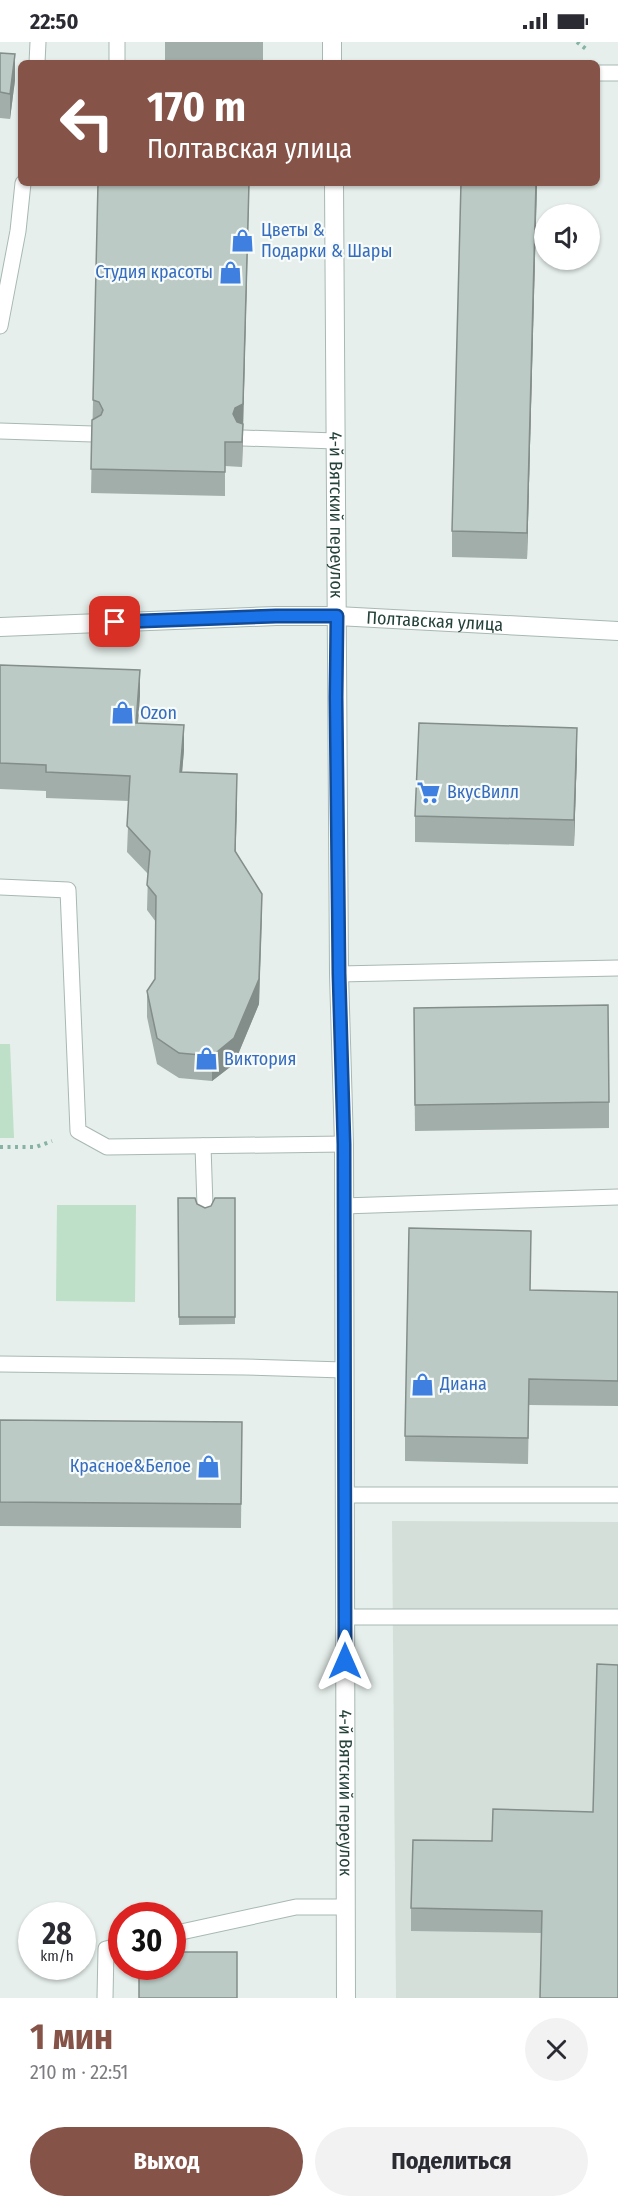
<!DOCTYPE html>
<html lang="ru">
<head>
<meta charset="utf-8">
<style>
  :root { --surface:#fff; --page:#f2f2f3; --text:#2b2b33; --muted:#7c7c81; --accent:#855347 }
  body { margin:0; font-family:"Fira Sans Condensed",sans-serif; background:var(--page); color:var(--text); height:100vh; display:flex; flex-direction:column; font-size:22px; white-space:nowrap }
  * { box-sizing:border-box; margin:0 }
  p { font-size:20px; color:var(--muted) }
  .icon { flex:none; width:33px; height:33px; fill:none; stroke:currentColor; stroke-width:2; stroke-linecap:round; stroke-linejoin:round }
  .map { position:relative; height:1956px; overflow:hidden }
  .side { display:flex; flex-direction:column; background:var(--surface); flex:1 }
  .side>* { flex:none }
  .banner { position:absolute; left:18px; top:18px; width:582px; height:126px; border-radius:9px; box-shadow:0 2px 4px #0004; background:#855347; color:#fff; overflow:hidden }
  .buttons { position:absolute; left:534px; top:162px; display:grid; gap:12px }
  .buttons a { display:grid; place-items:center; width:66px; height:66px; border-radius:50%; background:var(--surface); box-shadow:0 2px 4px #0004; font-size:30px }
  .speed { position:absolute; left:18px; top:1860px; display:flex; gap:12px; font-size:30px; font-weight:700; text-align:center }
  .speed>* { display:grid; place-content:center; width:78px; height:78px; border-radius:50%; background:var(--surface); box-shadow:0 2px 4px #0004; line-height:1 }
  .speed small { font-size:15px; font-weight:400 }
  .speed .limit { border:9px solid #d22; background:#fff; color:#111 }
  .pin { position:absolute; display:grid; place-items:center; width:51px; height:51px; color:#fff; margin:-26px; border-radius:12px; box-shadow:0 3px 9px #0006 }
  .me { position:absolute; width:66px; margin:-33px; rotate:0deg; stroke-linejoin:round; filter:drop-shadow(0 0 4px #0008) }
  .turn { display:flex; align-items:center; gap:21px; height:126px; padding:0 30px; font-size:27px }
  .turn .icon { width:78px; height:78px; stroke-width:2.5 }
  .turn b { display:block; font-size:42px; line-height:51px }
  .round { display:grid; place-items:center; flex:none; width:63px; height:63px; border-radius:32px; background:var(--page) }
  .overview { display:flex; align-items:center; justify-content:space-between; height:102px; padding:0 30px }
  h1 { font-size:36px; font-weight:700; line-height:45px; color:var(--accent) }
  .primary-button { display:flex; gap:12px; margin-top:auto; padding:12px 30px }
  .primary-button a { flex:1; height:69px; border-radius:36px; background:var(--accent); color:#fff; font-size:24px; font-weight:700; line-height:69px; text-align:center }
  .primary-button a+a { background:var(--page); color:var(--text) }
  .status { display:flex; justify-content:space-between; align-items:center; height:42px; padding:0 30px; background:var(--surface); direction:ltr }
  .status svg { height:16px; fill:currentColor }
  .map>svg:first-child { display:block }
  .built { fill:#d4dfda }
  .green { fill:#bfe0c8 }
  .lines { fill:none; stroke-linecap:round; stroke-linejoin:round }
  .service-casing { stroke:#a8b8b2; stroke-width:17 }
  .minor-casing { stroke:#a8b8b2; stroke-width:20 }
  .path { stroke:#86b3a5; stroke-width:4; stroke-dasharray:3 4.5; stroke-linecap:butt }
  .service { stroke:#fff; stroke-width:15 }
  .minor { stroke:#fff; stroke-width:18 }
  .wall { fill:#a1aea9 }
  .shaded-wall { fill:#838d89 }
  .building { fill:#bbcac4; stroke:#838d89; stroke-width:1.5 }
  .route-casing { stroke:#114b97; stroke-width:15 }
  .route { stroke:#1a73e8; stroke-width:10 }
  .labels { text-anchor:middle; dominant-baseline:central; stroke-width:4.5; stroke-linejoin:round; paint-order:stroke }
  .shop-label { font-size:18px; fill:#366cbe; stroke:#f7fbf9; text-anchor:start }
  .street-label { font-size:18px; fill:#24423a; stroke:#f7fbf9 }
</style>
</head>
<body>
<div class="status"><b>22:50</b><svg viewBox="0 0 49 12"><path d="M0 12V9h3v3zM5 12V6h3v6zM10 12V3h3v9zM15 12V0h3v12zM26 1h20v11H26zM47 4h2v5h-2z"/></svg></div>
<div class="map">
<svg width="618" height="1956" viewBox="0 0 618 1956">
  <rect width="100%" height="100%" fill="#e6efeb"/>
  <polygon class="built" points="392,1479 618,1480 618,1956 396,1956"/>
  <g class="green">
    <polygon points="0,1002 10,1002 14,1096 0,1096"/>
    <polygon points="57,1163 136,1163 135,1260 56,1259"/>
  </g>
  <g class="lines">
    <defs>
      <g id="service">
        <polyline points="37,21 38,0"/>
        <polyline points="117,21 117,0"/>
        <polyline points="597,31 618,31"/>
        <polyline points="0,284 18,189 23,141"/>
        <polyline points="0,389 93,392"/>
        <polyline points="243,396 336,399"/>
        <polyline points="0,845 68,848 78,1089 107,1105 344,1102"/>
        <polyline points="339,932 618,926"/>
        <polyline points="203,1104 205,1164"/>
        <polyline points="343,1164 618,1155"/>
        <polyline points="0,1322 245,1325 343,1328"/>
        <polyline points="344,1453 618,1453"/>
        <polyline points="344,1575 618,1575"/>
        <polyline points="172,1892 296,1865 346,1865"/>
        <polyline points="105,1956 106,1907 122,1903"/>
      </g>
      <g id="minor">
        <polyline points="332,0 332,21"/>
        <path id="s1" d="M334,141L339,932L344,1102L346,1956"/>
        <path id="s2" d="M0,585L276,574H337L618,589"/>
      </g>
    </defs>
    <use href="#service" class="service-casing"/>
    <use href="#minor" class="minor-casing"/>
    <g class="path">
      <polyline points="577,0 586,7"/>
      <polyline points="0,1105 36,1105 52,1099"/>
    </g>
    <use href="#service" class="service"/>
    <use href="#minor" class="minor"/>
  </g>
  <g class="wall">
    <rect x="165" y="0" width="98" height="21"/>
    <polygon points="0,11 15,38 10,77 0,76"/>
    <polygon points="537,141 527,517 452,515 452,489"/>
    <polygon points="249,159 242,425 225,424 225,454 91,451 93,358"/>
    <polygon points="0,623 140,653 138,681 184,708 182,730 237,758 235,810 262,878 259,962 234,1022 212,1039 179,1036 157,1022 147,975 147,949 155,937 156,880 147,868 148,832 127,810 129,759 46,756 46,749 0,747"/>
    <polygon points="577,711 574,804 415,800 415,774"/>
    <polygon points="414,992 609,1060 609,1086 415,1089"/>
    <polygon points="178,1156 197,1162 205,1166 235,1156 235,1282 179,1283"/>
    <polygon points="531,1214 530,1248 618,1250 618,1364 529,1363 528,1422 405,1419 405,1394"/>
    <polygon points="0,1378 242,1380 241,1486 0,1484"/>
    <polygon points="492,1799 618,1956 542,1891 411,1889 411,1866"/>
  </g>
  <g class="shaded-wall">
    <polygon points="15,12 15,38 10,77 10,52"/>
    <polygon points="249,141 243,387 242,425 242,387 235,390 233,372"/>
    <polygon points="536,141 537,141 527,517 527,491"/>
    <polygon points="140,628 140,653 136,706 136,681"/>
    <polygon points="184,683 184,708 180,755 180,730"/>
    <polygon points="577,686 577,711 574,804 574,778"/>
    <polygon points="237,732 237,758 235,834 235,809"/>
    <polygon points="262,852 259,962 234,1022 212,1039 212,1014"/>
  </g>
  <g class="building">
    <polygon points="0,11 15,12 10,52 0,50"/>
    <polygon points="98,141 249,141 243,362 235,366 233,372 237,380 243,382 242,400 225,400 225,430 91,427 92,378 101,373 103,368 99,360 93,358"/>
    <polygon points="461,141 536,141 527,491 452,489"/>
    <polygon points="0,623 140,628 136,681 184,683 180,730 237,732 235,809 262,852 259,937 234,996 212,1014 179,1011 157,996 147,949 155,937 156,854 147,843 150,809 127,784 130,734 46,730 46,723 0,721"/>
    <polygon points="419,681 577,686 574,778 415,774"/>
    <polygon points="608,963 609,1060 415,1063 414,966"/>
    <polygon points="178,1156 195,1156 197,1162 205,1166 211,1164 215,1156 235,1156 235,1275 179,1275"/>
    <polygon points="409,1186 531,1189 530,1248 618,1250 618,1339 529,1337 528,1396 405,1394"/>
    <polygon points="0,1378 242,1380 241,1462 0,1460"/>
    <polygon points="597,1622 618,1623 618,1956 540,1956 542,1869 411,1866 413,1798 492,1799 493,1767 593,1770"/>
    <polygon points="172,1910 237,1910 237,1956 139,1956 139,1924 172,1924"/>
  </g>
  <g class="lines">
    <defs>
      <polyline id="route" points="115,580 276,574 337,574 336,655 339,932 344,1102 345,1619"/>
    </defs>
    <use href="#route" class="route-casing"/>
    <use href="#route" class="route"/>
  </g>
  <defs>
    <symbol id="shop-bare" viewBox="-9 -9 18 18"><path d="M-5-2.5h2.3a2.7 3.5 0 0 1 5.4 0H5L5.5 6h-11ZM-1.5-2.5h3a1.5 2.3 0 0 0-3 0Z" fill="#3f7fe0" stroke="#f7fbf9" stroke-width="2.5" paint-order="stroke"/></symbol>
    <symbol id="supermarket-bare" viewBox="-9 -9 18 18"><path d="M-6-5.5h2.5l.6 2H6L4.5 2H-2.5L-4.4-4H-6ZM-1.5 3.2a1.3 1.3 0 1 0 .1 0ZM3 3.2a1.3 1.3 0 1 0 .1 0Z" fill="#3f7fe0" stroke="#f7fbf9" stroke-width="2.5" paint-order="stroke"/></symbol>
  </defs>
  <g fill-rule="evenodd">
    <use href="#shop-bare" x="226" y="182" width="33" height="33"/>
    <use href="#shop-bare" x="214" y="214" width="33" height="33"/>
    <use href="#shop-bare" x="106" y="654" width="33" height="33"/>
    <use href="#supermarket-bare" x="412" y="734" width="33" height="33"/>
    <use href="#shop-bare" x="190" y="1000" width="33" height="33"/>
    <use href="#shop-bare" x="406" y="1326" width="33" height="33"/>
    <use href="#shop-bare" x="192" y="1408" width="33" height="33"/>
  </g>
  <g class="labels">
    <g class="shop-label">
      <text x="261" y="188">Цветы &amp;<tspan x="261" dy="21">Подарки &amp; Шары</tspan></text>
      <text x="213" y="230" text-anchor="end">Студия красоты</text>
      <text x="140" y="671">Ozon</text>
      <text x="447" y="750">ВкусВилл</text>
      <text x="224" y="1017">Виктория</text>
      <text x="440" y="1342">Диана</text>
      <text x="191" y="1424" text-anchor="end">Красное&amp;Белое</text>
    </g>
    <g class="street-label">
      <text stroke="none"><textPath href="#s1" startOffset="332">4-й Вятский переулок</textPath></text>
      <text stroke="none"><textPath href="#s2" startOffset="435">Полтавская улица</textPath></text>
      <text stroke="none"><textPath href="#s1" startOffset="1610">4-й Вятский переулок</textPath></text>
    </g>
  </g>
</svg>
<div class="buttons">
<a><svg class="icon" aria-label="sound" viewBox="0 0 24 24"><path d="M4 9h4l5-4v14l-5-4H4zM17 9q2 3 0 6"/></svg></a>
</div>
<div class="speed"><div>28<small>km/h</small></div><div class="limit">30</div></div>
<div class="pin" style="left:115px;top:580px;background:#d93025"><svg class="icon" aria-label="arrive" viewBox="0 0 24 24"><path d="M6 21V4h12l-3 4 3 4H6"/></svg></div>
<svg class="me" style="left:345px;top:1619px" viewBox="-20 -20 40 40"><path d="M0-17L14 15 0 8-14 15z" fill="#1a73e8" stroke="#fff" stroke-width="4"/></svg>
<div class="banner">
<div class="turn"><svg class="icon" aria-label="left" viewBox="0 0 24 24"><path d="M17 20v-9H6M10 6l-5 5 5 5"/></svg><div><b>170 m</b>Полтавская улица</div></div>
</div>
</div>
<section class="side">
<div class="overview"><div><h1>1 мин</h1><p>210 m · 22:51</p></div><a class="round"><svg class="icon" aria-label="close" viewBox="0 0 24 24"><path d="M6 6l12 12M18 6L6 18"/></svg></a></div>
<div class="primary-button"><a>Выход</a><a>Поделиться</a></div>
</section>
</body>
</html>
